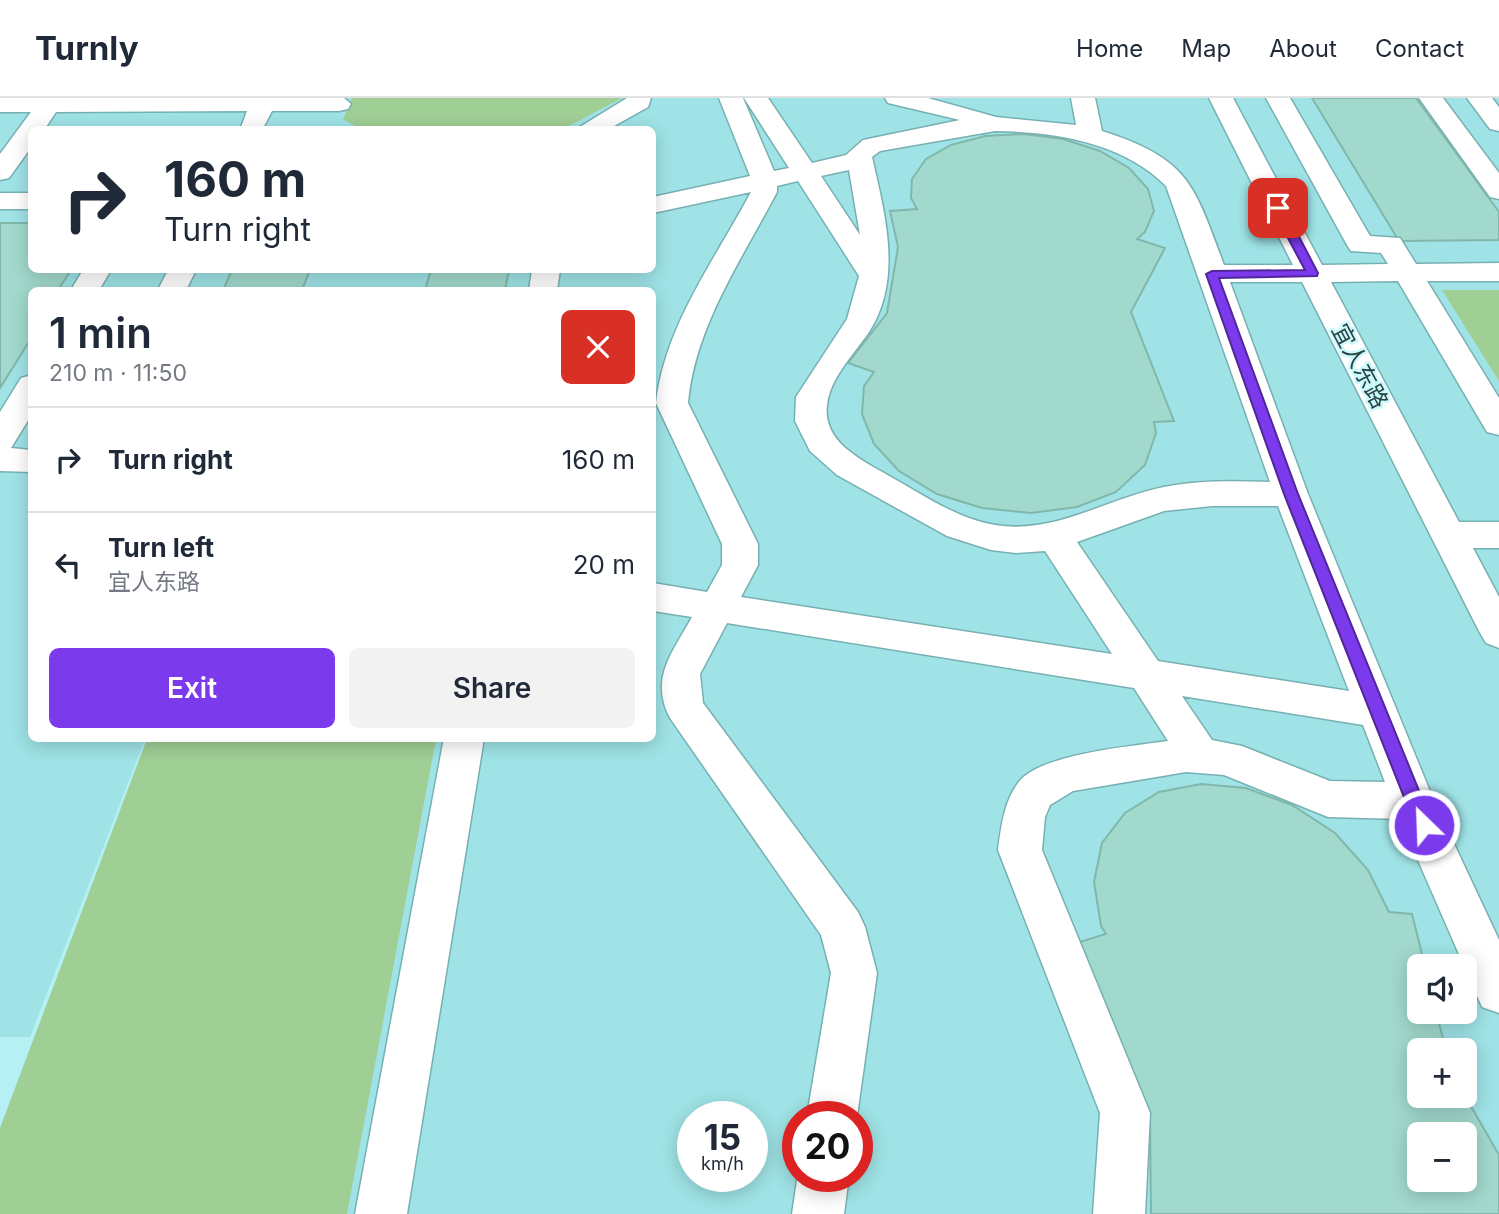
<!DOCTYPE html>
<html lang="en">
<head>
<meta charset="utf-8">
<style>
  :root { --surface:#fff; --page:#f2f2f3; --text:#1f2937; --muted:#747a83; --line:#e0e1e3; --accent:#7c3aed }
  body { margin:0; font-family:Inter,"Noto Sans SC",sans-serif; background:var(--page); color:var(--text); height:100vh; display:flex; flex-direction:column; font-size:26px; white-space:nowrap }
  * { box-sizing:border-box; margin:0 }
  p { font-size:23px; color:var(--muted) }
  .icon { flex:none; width:38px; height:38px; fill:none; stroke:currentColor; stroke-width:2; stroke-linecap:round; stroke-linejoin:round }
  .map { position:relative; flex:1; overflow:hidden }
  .side { position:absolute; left:28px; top:189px; width:628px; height:455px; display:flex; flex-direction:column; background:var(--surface); border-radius:10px; box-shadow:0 4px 18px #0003 }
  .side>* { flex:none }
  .top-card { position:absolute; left:28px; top:28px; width:628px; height:147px; border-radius:10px; box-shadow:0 4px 18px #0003; background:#fff; color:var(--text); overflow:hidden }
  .fabs { position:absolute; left:1407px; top:856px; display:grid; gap:14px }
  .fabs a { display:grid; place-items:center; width:70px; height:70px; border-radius:10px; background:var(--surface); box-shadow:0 4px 18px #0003; font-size:35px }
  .speed { position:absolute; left:677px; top:1003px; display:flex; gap:14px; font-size:35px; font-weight:700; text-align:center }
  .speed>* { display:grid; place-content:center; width:91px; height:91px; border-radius:50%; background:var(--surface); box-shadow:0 4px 18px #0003; line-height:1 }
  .speed small { font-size:18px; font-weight:400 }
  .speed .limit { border:10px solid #d22; background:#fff; color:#111 }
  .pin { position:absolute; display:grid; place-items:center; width:60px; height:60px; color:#fff; margin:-30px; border-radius:14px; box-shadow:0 4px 10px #0006 }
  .me { position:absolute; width:77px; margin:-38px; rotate:336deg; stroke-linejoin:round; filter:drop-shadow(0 0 5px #0008) }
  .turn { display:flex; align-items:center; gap:24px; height:147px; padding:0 21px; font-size:32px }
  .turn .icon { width:91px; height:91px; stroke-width:2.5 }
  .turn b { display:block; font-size:49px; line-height:60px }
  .round { display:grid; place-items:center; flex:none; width:74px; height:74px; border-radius:10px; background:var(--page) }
  .summary { display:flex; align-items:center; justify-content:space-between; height:119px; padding:0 21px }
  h1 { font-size:42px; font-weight:600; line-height:52px }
  .cta { display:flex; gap:14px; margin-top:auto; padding:14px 21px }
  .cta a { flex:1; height:80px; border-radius:10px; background:var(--accent); color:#fff; font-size:28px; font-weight:600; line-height:80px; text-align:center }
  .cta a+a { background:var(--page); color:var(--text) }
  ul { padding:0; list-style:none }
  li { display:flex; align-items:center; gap:21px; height:105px; padding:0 21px; border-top:2px solid var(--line) }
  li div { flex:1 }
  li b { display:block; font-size:26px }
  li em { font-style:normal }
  header { display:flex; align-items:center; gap:42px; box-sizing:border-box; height:98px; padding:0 35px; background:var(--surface); border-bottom:2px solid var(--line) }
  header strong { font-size:33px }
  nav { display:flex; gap:38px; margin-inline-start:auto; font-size:24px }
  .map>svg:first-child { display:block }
  .built { fill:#9fe3e6; fill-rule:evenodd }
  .green { fill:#a0cf95 }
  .building { fill:#a2d9cd; stroke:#81b7ab; stroke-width:2; fill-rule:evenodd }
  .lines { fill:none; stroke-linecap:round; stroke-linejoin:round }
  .minor-casing { stroke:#77b0b2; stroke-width:3 }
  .minor { fill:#fff; fill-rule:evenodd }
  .route { fill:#7c3aed; stroke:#51269a; stroke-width:2 }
  .labels { text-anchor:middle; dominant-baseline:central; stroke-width:5; stroke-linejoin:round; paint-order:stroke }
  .street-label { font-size:23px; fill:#2a4243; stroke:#ccfafc }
</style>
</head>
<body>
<header>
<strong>Turnly</strong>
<nav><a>Home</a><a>Map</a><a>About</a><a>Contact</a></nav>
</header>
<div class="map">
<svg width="1499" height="1116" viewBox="0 0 1499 1116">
  <rect width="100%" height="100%" fill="#b5f0f2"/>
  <path class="built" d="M0,0H1499V1116H0V1030L147,641L653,640V192H32V640L145,641L30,939H0ZM32,32H653V172H32ZM1419,868H1465V914H1419ZM1419,952H1465V998H1419ZM693,1018H752V1078H693ZM798,1018H858V1078H798ZM1419,1036H1465V1082H1419Z"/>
  <g class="green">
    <polygon points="352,0 622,0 567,29 355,28 343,21"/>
    <polygon points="1442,192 1499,192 1499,283"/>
    <polygon points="147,641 436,641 347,1116 0,1116 0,1030"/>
  </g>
  <g class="building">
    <polygon points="1312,0 1416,0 1499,114 1499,142 1399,143"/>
    <polygon points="1024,36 1063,41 1100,53 1129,70 1148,91 1154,113 1145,134 1137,141 1165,150 1131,214 1174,323 1154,324 1156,335 1145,367 1116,394 1077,409 1031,415 982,410 937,396 899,373 874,346 862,316 864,288 874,274 848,265 887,215 898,149 890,113 917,111 911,100 912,81 926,61 951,47 985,38"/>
    <polygon points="0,125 32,125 32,172 71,172 58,192 32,192 32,239 0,290"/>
    <polygon points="232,172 310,172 302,192 223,192"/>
    <polygon points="431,172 509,172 505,192 425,192"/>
    <path d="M1201,686L1246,690L1292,707L1335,735L1368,772L1389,814L1412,816L1425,868H1419V914H1436L1446,952H1419V998H1465L1499,1057V1116H1151L1150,1019L1063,849L1106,836L1101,828L1094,784L1102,745L1125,715L1159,694ZM1419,1036H1465V1082H1419Z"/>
  </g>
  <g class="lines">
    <defs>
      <g id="minor">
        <polygon points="0,0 344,0 351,6 348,11 339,13 272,13 262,32 240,32 247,13 56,14 44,32 32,32 32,48 9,80 0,82 0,56 31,14 0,14"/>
        <polygon points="627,0 651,0 648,9 607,32 575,32"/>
        <path d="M719,0H743L774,73L789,70L744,0H768L812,65L846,57L863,42L960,22L888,5L885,0H928L996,19L1076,27L1071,0H1095L1102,33C1190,61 1194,87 1224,167H1293L1209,0H1233L1322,167L1388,166L1381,155L1351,153L1347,147L1266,0H1290L1370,138L1400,140L1416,166L1499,165V183H1427L1499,300V337L1487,334L1398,183L1331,184L1459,424H1499V450H1473L1499,499V550L1486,545L1480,535L1302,184H1230L1308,396L1434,703L1499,842V915L1482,909L1400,721L1328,719L1224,677L1186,674L1073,693L1050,707L1045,719L1042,752L1150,1015L1145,1116H1093L1100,1015L998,752C1001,729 1004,704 1018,685C1038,656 1133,648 1168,643L1134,590L727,525L700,576L703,605L858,814L865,829L877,875L857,1018H807L831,875L821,837L670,620C649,580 673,554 692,519L653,513V485L707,494L722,467V446L656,305C665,227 715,162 751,94L653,115V99L750,78ZM995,33C1055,34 1122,44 1166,88L1270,384C1235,383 1198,382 1164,389C1104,401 1052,439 990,426C950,418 911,389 875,370C851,356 823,339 827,307C830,280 854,256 869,234C903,181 885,117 872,59L880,53ZM849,72L860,137L821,78ZM798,83L859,178L847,221L796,299L795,323L810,353L837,377L947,438L991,452L1016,455L1045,453L1112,556L741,499L758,467V446L688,305C695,228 742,161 777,94V88ZM1278,408L1349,593L1158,563L1077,444L1164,413L1212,408ZM1182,598L1363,627L1385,684L1330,683L1242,648L1212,642Z"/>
        <polygon points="1419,0 1443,0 1499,75 1499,101 1490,99"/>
        <polygon points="1467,0 1492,0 1499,9 1499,33 1490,31"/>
        <rect x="0" y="95" width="32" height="16"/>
        <polygon points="83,172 111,172 99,192 71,192"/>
        <polygon points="168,172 196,172 186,192 158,192"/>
        <polygon points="532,172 560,172 557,192 529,192"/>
        <polygon points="32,277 32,316 11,350 32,352 32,374 0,373 0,314 21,280"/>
        <polygon points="444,640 484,640 407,1116 355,1116"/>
        <polygon points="798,1076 849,1078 844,1116 792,1116"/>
      </g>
    </defs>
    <use href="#minor" class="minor-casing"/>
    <use href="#minor" class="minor"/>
  </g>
  <polygon class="route" points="1278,106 1284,110 1318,175 1317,178 1219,180 1298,396 1433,727 1424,735 1415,727 1284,396 1206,176 1212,173 1305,172 1272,110"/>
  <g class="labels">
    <g class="street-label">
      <text transform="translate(1360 268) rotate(62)">宜人东路</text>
    </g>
  </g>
</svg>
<div class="fabs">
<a><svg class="icon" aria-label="sound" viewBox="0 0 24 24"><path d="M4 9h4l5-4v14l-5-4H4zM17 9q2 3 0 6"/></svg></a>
<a>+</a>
<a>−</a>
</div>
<div class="speed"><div>15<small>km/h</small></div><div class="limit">20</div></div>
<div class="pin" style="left:1278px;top:110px;background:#d93025"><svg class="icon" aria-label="arrive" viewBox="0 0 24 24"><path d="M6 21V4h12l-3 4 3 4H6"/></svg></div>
<svg class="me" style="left:1424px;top:727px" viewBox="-20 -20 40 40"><circle r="17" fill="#7c3aed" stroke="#fff" stroke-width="3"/><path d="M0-11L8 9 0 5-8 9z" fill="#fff"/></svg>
<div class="top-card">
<div class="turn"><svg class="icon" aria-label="right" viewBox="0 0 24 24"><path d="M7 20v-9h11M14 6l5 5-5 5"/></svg><div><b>160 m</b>Turn right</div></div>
</div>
<section class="side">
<div class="summary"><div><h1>1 min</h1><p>210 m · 11:50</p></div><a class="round" style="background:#d93025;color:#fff"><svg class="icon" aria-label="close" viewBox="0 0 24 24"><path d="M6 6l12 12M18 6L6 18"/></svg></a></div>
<ul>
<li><svg class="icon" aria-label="right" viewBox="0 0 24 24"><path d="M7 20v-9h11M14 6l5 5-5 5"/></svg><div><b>Turn right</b></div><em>160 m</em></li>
<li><svg class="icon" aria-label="left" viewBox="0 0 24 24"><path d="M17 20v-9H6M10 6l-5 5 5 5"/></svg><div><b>Turn left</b><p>宜人东路</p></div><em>20 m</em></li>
</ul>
<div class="cta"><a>Exit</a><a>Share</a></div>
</section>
</div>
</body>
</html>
